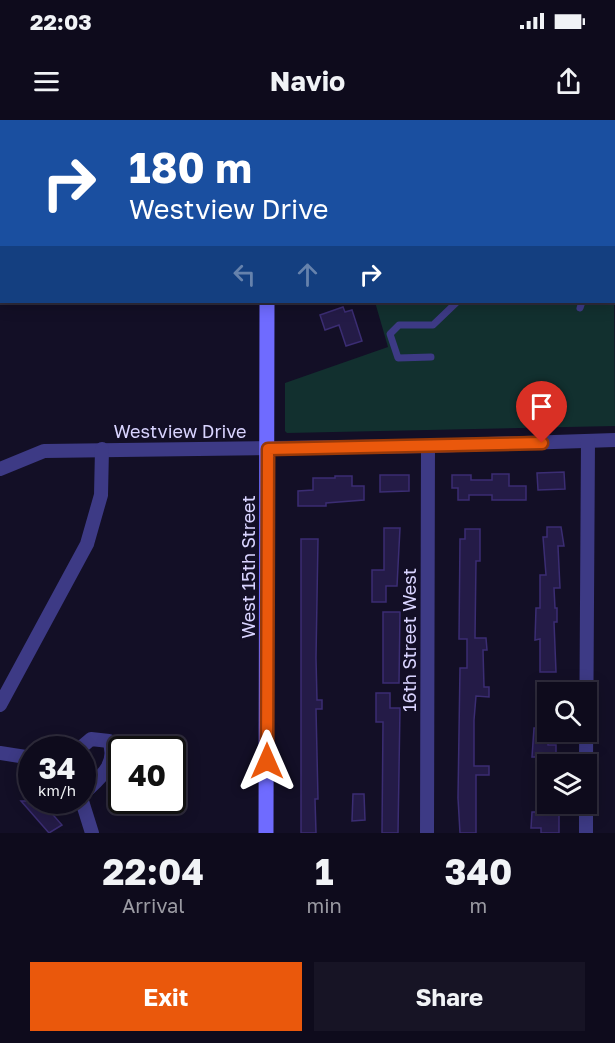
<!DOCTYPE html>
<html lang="en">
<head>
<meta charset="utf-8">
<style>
  :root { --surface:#0e0b1c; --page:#171425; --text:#f1f3f6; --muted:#9b9ba3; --line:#2e2b3b; --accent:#ea580c }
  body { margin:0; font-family:"Golos Text",sans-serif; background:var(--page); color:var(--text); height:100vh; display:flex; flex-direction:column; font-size:22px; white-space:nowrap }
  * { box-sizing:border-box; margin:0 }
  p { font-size:20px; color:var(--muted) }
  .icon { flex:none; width:33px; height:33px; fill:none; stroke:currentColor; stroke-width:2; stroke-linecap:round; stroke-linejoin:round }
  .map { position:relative; height:713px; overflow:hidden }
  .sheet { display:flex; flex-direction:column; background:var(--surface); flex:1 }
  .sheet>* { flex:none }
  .hud { position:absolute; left:0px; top:0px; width:615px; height:183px; box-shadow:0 3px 15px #0003,0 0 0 2px var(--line); background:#1a4fa0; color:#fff; overflow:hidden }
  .tools { position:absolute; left:537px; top:562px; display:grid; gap:12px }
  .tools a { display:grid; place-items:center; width:60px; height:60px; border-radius:0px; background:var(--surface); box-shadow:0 3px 15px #0003,0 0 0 2px var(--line); font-size:30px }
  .speed { position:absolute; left:18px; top:616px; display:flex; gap:12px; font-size:30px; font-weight:700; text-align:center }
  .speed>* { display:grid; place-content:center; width:78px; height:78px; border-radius:50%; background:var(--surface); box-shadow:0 3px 15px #0003,0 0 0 2px var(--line); line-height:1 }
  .speed small { font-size:15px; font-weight:400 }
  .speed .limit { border:3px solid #111; border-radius:9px; background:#fff; color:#111 }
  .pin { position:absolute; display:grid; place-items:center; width:51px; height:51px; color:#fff; margin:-62px -26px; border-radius:50% 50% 50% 0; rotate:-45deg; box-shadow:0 0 6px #0007 }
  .pin .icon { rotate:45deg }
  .me { position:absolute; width:66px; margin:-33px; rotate:0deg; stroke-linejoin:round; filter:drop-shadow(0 0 4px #0008) }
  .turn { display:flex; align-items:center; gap:21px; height:126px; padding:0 30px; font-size:27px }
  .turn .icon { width:78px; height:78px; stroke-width:2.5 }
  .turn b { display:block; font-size:42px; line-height:51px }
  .lanes { display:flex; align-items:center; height:57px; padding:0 30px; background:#0003; justify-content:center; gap:30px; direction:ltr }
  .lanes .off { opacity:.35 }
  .eta { display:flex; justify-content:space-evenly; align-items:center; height:102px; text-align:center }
  .eta b { font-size:36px; font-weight:700; line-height:42px }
  .primary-button { display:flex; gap:12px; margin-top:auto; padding:12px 30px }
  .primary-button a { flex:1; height:69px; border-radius:0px; background:var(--accent); color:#fff; font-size:24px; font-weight:700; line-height:69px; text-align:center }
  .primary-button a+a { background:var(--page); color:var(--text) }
  .status { display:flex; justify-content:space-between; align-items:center; height:42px; padding:0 30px; background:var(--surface); direction:ltr }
  .status svg { height:16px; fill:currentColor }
  header { display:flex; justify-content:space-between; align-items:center; height:78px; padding:0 30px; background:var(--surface); font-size:27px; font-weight:700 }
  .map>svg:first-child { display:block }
  .green { fill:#12302f }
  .building { fill:#241b47; stroke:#3b2d73; stroke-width:1.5 }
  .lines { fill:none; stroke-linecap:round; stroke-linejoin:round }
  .lane { stroke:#3d3a85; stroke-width:7 }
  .street { stroke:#3d3a85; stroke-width:14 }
  .secondary { stroke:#6f6bff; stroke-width:15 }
  .route-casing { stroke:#983908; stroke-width:15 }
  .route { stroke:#ea580c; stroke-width:10 }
  .labels { text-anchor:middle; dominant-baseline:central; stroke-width:4.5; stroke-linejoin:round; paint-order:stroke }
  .street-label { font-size:18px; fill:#d9d4ff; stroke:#130f26 }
</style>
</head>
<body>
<div class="status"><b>22:03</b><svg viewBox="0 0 49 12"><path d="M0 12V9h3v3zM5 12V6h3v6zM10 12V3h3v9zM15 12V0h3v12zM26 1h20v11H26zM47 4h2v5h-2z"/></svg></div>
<header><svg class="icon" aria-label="menu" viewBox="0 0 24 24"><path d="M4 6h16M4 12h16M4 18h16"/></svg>Navio<svg class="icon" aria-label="share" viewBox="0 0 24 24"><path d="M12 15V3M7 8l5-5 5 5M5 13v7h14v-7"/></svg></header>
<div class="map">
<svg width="615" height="713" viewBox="0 0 615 713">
  <rect width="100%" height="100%" fill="#130f26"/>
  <g class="green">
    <polygon points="401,0 557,0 401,2"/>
    <polygon points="614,152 615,306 287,313 285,311 285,263 388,227 375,182 614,182"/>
  </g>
  <g class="building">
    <polygon points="343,187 345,192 352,190 362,221 346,226 339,205 325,210 320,195"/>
    <polygon points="564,352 565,369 538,370 537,353"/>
    <polygon points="492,354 509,354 509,366 526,366 526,380 492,380 492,375 469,375 469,380 458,380 458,368 452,368 452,355 471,355 471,360 492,360"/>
    <polygon points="380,355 409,355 409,371 380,372"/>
    <polygon points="335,356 352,356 352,366 364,366 364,380 326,383 326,386 298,386 298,371 313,370 313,358 335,358"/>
    <polygon points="547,407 561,407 564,426 558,426 560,468 554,468 555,488 557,488 557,502 554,502 556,552 540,552 540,519 535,520 536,488 540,488 540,455 546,455 543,417 547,417"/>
    <polygon points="384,408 400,408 397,466 386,466 386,482 372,482 372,450 384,450"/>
    <polygon points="465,409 480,409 480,441 476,441 475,518 486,518 487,530 483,530 484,567 489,567 489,577 476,576 474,600 474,646 489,646 489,655 476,655 476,713 460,713 458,678 460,548 467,548 467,519 459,519 460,419 465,419"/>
    <polygon points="301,419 318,419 316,538 317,580 322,580 322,589 316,589 318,679 315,679 316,713 301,713"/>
    <polygon points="383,492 400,492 399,563 383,563"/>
    <polygon points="376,573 390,573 390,588 400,588 398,713 382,713 383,602 376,602"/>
    <polygon points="534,608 548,608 548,625 556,625 556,637 548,637 548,668 536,668 536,637 532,637"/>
    <polygon points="353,674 364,674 365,700 352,701"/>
    <polygon points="21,681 41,681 62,705 49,713"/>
    <polygon points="541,687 559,687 559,713 541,713 541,708 531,708 532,692 541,692"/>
  </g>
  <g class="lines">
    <g class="lane">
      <polyline points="614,168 615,168"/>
      <polyline points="580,188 582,182"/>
      <polyline points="431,237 398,238 390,214 399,205 433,205 457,182"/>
    </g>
    <g class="street">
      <polyline points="89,2 89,0"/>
      <polyline points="0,165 2,164"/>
      <polyline points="0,349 44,331 428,326 615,320"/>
      <polyline points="0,585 87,424 101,375 102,329"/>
      <path d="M78,630L91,619L109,621C119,645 98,659 82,675"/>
      <polyline points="0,633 32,638"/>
      <polyline points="586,645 588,321"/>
      <polyline points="82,681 92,713"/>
      <polyline points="427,713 428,326"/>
      <polyline points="586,713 586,684"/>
    </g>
    <g class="secondary">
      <polyline points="266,2 266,0"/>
      <polyline points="266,713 267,182"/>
    </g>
  </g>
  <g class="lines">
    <defs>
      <polyline id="route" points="267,641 268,329 542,323"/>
    </defs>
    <use href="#route" class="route-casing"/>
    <use href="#route" class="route"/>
  </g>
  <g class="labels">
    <g class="street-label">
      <text x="180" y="311">Westview Drive</text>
      <text transform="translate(248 447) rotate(-90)">West 15th Street</text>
      <text transform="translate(409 520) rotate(-90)">16th Street West</text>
    </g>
  </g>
</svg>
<div class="tools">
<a><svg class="icon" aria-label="search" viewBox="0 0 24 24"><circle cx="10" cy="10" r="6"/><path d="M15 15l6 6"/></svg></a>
<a><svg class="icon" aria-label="layers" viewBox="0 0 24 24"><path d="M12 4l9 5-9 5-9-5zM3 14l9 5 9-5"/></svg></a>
</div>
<div class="speed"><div>34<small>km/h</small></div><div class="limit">40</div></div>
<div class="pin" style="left:542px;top:323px;background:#d93025"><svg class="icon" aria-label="arrive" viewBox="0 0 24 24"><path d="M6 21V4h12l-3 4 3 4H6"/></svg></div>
<svg class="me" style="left:267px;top:641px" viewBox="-20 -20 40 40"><path d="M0-17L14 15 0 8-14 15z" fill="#ea580c" stroke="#fff" stroke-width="4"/></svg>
<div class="hud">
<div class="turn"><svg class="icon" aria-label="right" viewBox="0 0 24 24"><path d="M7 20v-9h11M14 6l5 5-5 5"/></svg><div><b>180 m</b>Westview Drive</div></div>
<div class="lanes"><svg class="icon off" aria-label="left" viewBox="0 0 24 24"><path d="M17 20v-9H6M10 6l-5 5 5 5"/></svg><svg class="icon off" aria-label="ahead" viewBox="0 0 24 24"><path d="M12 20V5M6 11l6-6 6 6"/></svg><svg class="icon" aria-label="right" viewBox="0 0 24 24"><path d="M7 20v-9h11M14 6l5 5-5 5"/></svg></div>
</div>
</div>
<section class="sheet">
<div class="eta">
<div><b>22:04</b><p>Arrival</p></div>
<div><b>1</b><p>min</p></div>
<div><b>340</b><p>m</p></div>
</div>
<div class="primary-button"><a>Exit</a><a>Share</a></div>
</section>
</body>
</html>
